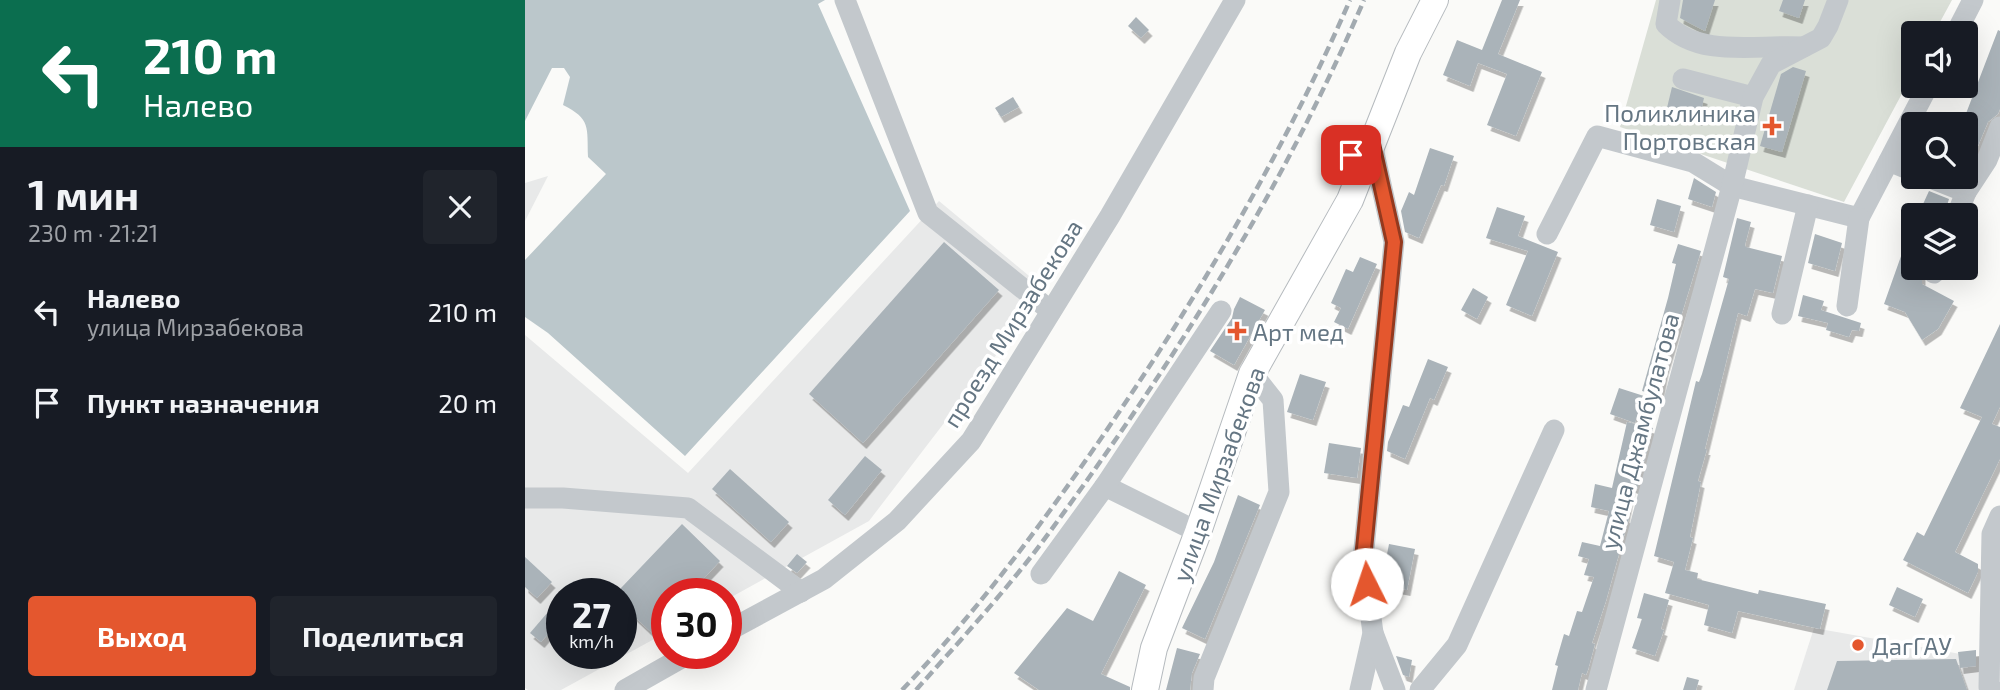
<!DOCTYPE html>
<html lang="ru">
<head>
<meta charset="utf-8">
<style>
  :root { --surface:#171b24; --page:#20242c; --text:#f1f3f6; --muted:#9ea1a6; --accent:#e4572e }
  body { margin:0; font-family:"Exo 2",sans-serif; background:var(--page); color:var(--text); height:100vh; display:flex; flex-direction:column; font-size:26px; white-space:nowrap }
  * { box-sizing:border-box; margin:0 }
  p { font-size:23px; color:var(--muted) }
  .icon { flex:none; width:38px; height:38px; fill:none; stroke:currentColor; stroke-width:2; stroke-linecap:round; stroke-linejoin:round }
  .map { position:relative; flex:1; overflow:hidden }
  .details { display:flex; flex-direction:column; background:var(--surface); width:525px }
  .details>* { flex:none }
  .top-card { background:#0b6e4f; color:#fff; overflow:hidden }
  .fabs { position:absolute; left:1376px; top:21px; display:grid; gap:14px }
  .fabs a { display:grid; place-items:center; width:77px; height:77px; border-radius:7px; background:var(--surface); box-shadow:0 7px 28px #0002; font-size:35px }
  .speed { position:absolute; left:21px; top:578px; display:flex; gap:14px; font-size:35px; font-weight:700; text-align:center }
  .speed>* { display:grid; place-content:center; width:91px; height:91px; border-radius:50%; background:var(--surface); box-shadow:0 7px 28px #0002; line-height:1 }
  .speed small { font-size:18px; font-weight:400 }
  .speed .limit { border:10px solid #d22; background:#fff; color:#111 }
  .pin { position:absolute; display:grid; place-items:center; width:60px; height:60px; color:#fff; margin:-30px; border-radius:14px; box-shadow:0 4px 10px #0006 }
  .me { position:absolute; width:77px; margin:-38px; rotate:356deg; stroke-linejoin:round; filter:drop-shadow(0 0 5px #0008) }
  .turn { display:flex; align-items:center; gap:24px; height:147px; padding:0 28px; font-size:32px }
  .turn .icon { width:91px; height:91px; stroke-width:2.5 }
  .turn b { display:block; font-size:49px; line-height:60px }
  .round { display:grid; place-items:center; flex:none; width:74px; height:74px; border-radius:7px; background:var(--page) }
  .overview { display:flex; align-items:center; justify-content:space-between; height:119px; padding:0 28px }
  h1 { font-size:42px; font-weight:700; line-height:52px }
  .button { display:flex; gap:14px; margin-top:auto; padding:14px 28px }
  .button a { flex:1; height:80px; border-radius:7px; background:var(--accent); color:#fff; font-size:28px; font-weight:700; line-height:80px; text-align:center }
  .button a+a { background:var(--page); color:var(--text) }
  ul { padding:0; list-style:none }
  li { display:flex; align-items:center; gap:21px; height:91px; padding:0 28px }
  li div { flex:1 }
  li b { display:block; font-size:26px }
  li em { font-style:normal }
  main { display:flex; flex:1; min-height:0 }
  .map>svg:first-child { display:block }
  .built { fill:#e8e9e9; fill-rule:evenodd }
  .green { fill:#dadfd7 }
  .water { fill:#bbc7cb }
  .building { fill:#aab3b9; filter:url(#shadow) }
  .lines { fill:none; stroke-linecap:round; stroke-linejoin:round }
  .major-casing { stroke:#b5babe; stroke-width:28 }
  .minor { stroke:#c3c8cc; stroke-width:21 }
  .major { stroke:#fff; stroke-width:26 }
  .rail { stroke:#a2aab0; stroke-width:4.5; stroke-dasharray:10 5; stroke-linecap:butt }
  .route-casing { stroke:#94391e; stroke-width:18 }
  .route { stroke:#e4572e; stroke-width:12 }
  .poi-dot { fill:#e4572e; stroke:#fff; stroke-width:2.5 }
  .labels { text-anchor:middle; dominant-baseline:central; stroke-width:7; stroke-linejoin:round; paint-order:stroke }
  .poi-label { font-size:24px; fill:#657683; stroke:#fff; text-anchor:start }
  .street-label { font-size:24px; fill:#657683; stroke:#fff }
</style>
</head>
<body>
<main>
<section class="details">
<div class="top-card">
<div class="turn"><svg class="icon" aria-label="left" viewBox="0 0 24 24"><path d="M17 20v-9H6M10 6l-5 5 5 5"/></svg><div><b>210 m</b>Налево</div></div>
</div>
<div class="overview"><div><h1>1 мин</h1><p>230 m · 21:21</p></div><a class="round"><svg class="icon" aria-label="close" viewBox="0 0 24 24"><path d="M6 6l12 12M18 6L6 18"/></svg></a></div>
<ul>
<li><svg class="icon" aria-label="left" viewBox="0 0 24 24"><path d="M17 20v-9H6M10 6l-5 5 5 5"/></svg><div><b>Налево</b><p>улица Мирзабекова</p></div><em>210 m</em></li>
<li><svg class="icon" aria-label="arrive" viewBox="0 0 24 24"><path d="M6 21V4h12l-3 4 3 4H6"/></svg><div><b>Пункт назначения</b></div><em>20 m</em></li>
</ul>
<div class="button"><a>Выход</a><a>Поделиться</a></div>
</section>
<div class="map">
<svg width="1475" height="690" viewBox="0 0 1475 690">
  <defs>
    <filter id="shadow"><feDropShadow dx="3.5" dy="6" stdDeviation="0" flood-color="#0004"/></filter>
  </defs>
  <rect width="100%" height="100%" fill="#fafaf8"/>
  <g class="built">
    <polygon points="23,176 0,221 0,183"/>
    <path d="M414,201L521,290L344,521L201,600V593H142V632L36,690H3L0,688V335L163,473ZM37,593H96V653H37Z"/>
    <polygon points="1289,628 1475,661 1475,690 1269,690"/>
  </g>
  <polygon class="green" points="1131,0 1427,0 1409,33 1388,33 1388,73 1319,202 1095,127"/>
  <path class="water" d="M0,0H300L293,4L385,211L160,456L23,333L0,317V260L81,174L63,157C62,127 66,119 38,105L45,77L39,68H27L0,121Z"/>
  <g class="building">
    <polygon points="977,0 995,0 973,54 1017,72 991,136 962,125 982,74 953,63 945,86 918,75 932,40 957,50"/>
    <polygon points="1158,0 1190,0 1180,31 1155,18"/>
    <polygon points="1258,0 1280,0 1274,18 1254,11"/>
    <polygon points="611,17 624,30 616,38 603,26"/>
    <polygon points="1473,30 1475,31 1475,109 1473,114 1463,122 1447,160 1440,157 1440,124 1437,124"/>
    <polygon points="1268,67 1281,71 1257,152 1235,146 1256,74"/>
    <polygon points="1147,87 1179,98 1174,120 1141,112"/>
    <polygon points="488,97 494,107 476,117 470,108"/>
    <polygon points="905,148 929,156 919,186 916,185 894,238 880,232 876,211 884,192 889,195"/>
    <polygon points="1169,178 1191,192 1187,207 1163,199"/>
    <polygon points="1404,191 1424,199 1419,215 1393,215"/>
    <polygon points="1132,199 1156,206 1149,232 1125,225"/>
    <polygon points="972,207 1000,216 993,236 1033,252 1007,316 981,305 1003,251 961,238"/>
    <polygon points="1212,218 1226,222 1220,245 1221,247 1257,256 1248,293 1230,289 1222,316 1213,313 1180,449 1182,449 1173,481 1176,482 1165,537 1168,538 1160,570 1173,573 1172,579 1233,594 1234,590 1301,604 1295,629 1213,611 1207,633 1179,625 1184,605 1140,593 1149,562 1129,556 1171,381 1174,382 1177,374 1204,279 1198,277"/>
    <polygon points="1386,228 1388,268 1397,268 1397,284 1429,301 1413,329 1397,340 1380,312 1359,304"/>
    <polygon points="1290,234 1317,243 1310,271 1283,263"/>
    <polygon points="419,242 474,290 338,443 284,394"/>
    <polygon points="1153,244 1176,251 1140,369 1135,396 1117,391 1143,298 1151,264 1147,263"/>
    <polygon points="835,257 852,264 823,329 809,322 816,308 806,303 821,269 828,272"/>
    <polygon points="948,288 963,297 952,319 936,310"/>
    <polygon points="1278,295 1299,301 1296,310 1336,323 1334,331 1327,330 1324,337 1301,330 1303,323 1273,316"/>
    <polygon points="715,297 740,310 709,365 685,351 707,318 709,309"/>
    <polygon points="1475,324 1475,407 1467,424 1475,427 1475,459 1430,552 1453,564 1453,572 1443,593 1378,560 1392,532 1399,536 1457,417 1435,408"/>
    <polygon points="903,359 923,367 909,400 905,398 880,459 862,451 863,442 878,405 884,407"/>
    <polygon points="775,374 801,382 788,420 762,412"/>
    <polygon points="1094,388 1119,396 1110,423 1085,414"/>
    <polygon points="1102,422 1128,428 1112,489 1107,487 1101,517 1104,518 1081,601 1067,643 1070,644 1063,670 1061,675 1057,673 1053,690 1027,690 1033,666 1030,665 1039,634 1044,636 1052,611 1057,612 1069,577 1059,575 1064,559 1053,556 1057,542 1075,546 1084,511 1066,507 1070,484 1087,488"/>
    <polygon points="804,443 836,448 832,478 799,473"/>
    <polygon points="340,456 357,470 320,515 303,500"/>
    <polygon points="205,469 264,522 246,542 187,489"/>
    <polygon points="713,495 735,505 680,639 657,628 689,562"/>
    <polygon points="157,524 195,561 165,593 142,593 142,618 127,633 96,604 96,588"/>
    <polygon points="864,544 890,549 882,590 856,585"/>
    <polygon points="272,554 282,562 272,573 262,566"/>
    <polygon points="0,557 27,582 12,598 0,587"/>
    <polygon points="594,571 621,585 576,674 605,687 605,690 514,690 489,673 542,608 568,621"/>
    <polygon points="1372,587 1398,599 1390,617 1364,605"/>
    <polygon points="1119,593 1144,600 1136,629 1139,630 1130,656 1107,648 1117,619 1112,618"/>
    <polygon points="23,612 33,622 16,642 5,633"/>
    <polygon points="652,648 675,654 667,673 665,690 641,690"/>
    <polygon points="1451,650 1451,666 1435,668 1433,652"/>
    <polygon points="871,656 887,660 884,677 878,675"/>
    <polygon points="1431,659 1442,690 1302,690 1312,661"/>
    <polygon points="1162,677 1174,680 1171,690 1158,690"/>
  </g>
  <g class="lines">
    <defs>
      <polyline id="major" points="620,690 629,648 673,532 727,374 825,200 883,53 910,0"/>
    </defs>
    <use href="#major" class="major-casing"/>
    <g class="minor">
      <polyline points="320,0 403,213 526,311"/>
      <path d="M1145,0L1141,24C1176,59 1233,44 1278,47"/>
      <polyline points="1431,33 1448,0"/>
      <polyline points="1158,79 1228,97"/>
      <polyline points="833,136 847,144 869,242 838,559 848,633 835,690"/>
      <polyline points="1364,161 1388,171"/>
      <polyline points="1403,177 1441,192 1432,215"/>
      <polyline points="1441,192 1462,160 1475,127"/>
      <polyline points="1022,234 1072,136 1168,162 1207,186 1334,218 1403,86"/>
      <polyline points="1409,273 1411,268"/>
      <polyline points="1322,306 1334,218"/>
      <polyline points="1257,314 1283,205"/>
      <polyline points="580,486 673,532"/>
      <polyline points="0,498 38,498 163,508 276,592"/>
      <polyline points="516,574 580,486 696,311"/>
      <polyline points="201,632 299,579 372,521 446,441 585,216 710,0"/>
      <polyline points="848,633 870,690"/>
      <polyline points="100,690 165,653"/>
      <polyline points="678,690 679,678 754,492 748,400 725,371"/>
      <polyline points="895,690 932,645 1029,430"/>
      <polyline points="1071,690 1207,186 1228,97 1246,64 1296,38 1303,26 1313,0"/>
      <polyline points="1468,690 1464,687 1467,534 1475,516"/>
    </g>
    <use href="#major" class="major"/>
    <g class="rail">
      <path d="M377,690C452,612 516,525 577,437C672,299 758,154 825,0"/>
      <path d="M391,690C433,643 477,595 515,545C641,375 756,194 839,0"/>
    </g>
  </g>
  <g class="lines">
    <defs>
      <polyline id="route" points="826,155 833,136 847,144 869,242 838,559 842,584"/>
    </defs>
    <use href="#route" class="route-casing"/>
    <use href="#route" class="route"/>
  </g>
  <g class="poi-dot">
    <path d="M1243.5 115.5h7v7h7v7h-7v7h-7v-7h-7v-7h7z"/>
    <path d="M708.5 320.5h7v7h7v7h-7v7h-7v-7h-7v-7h7z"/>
    <circle cx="1333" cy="645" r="7"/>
  </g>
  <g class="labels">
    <g class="poi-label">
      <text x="1231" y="112" text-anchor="end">Поликлиника<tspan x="1231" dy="28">Портовская</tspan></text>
      <text x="728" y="331">Арт мед</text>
      <text x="1347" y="645">ДагГАУ</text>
    </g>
    <g class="street-label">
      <text transform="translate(487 323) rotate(-58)">проезд Мирзабекова</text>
      <text transform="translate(1114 431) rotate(-75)">улица Джамбулатова</text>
      <text transform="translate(693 474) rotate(-70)">улица Мирзабекова</text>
    </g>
  </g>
</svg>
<div class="fabs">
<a><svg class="icon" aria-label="sound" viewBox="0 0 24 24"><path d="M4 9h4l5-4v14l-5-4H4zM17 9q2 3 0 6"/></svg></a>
<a><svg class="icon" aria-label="search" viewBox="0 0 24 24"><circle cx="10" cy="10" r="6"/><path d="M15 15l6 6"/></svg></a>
<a><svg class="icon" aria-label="layers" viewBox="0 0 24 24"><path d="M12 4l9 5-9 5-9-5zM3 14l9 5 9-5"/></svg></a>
</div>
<div class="speed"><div>27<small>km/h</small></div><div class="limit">30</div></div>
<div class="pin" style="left:826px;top:155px;background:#d93025"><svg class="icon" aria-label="arrive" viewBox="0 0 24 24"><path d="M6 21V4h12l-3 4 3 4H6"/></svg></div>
<svg class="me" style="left:842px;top:584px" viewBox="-20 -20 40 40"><circle r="19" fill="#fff"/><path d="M0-13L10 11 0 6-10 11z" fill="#e4572e"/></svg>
</div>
</main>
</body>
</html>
